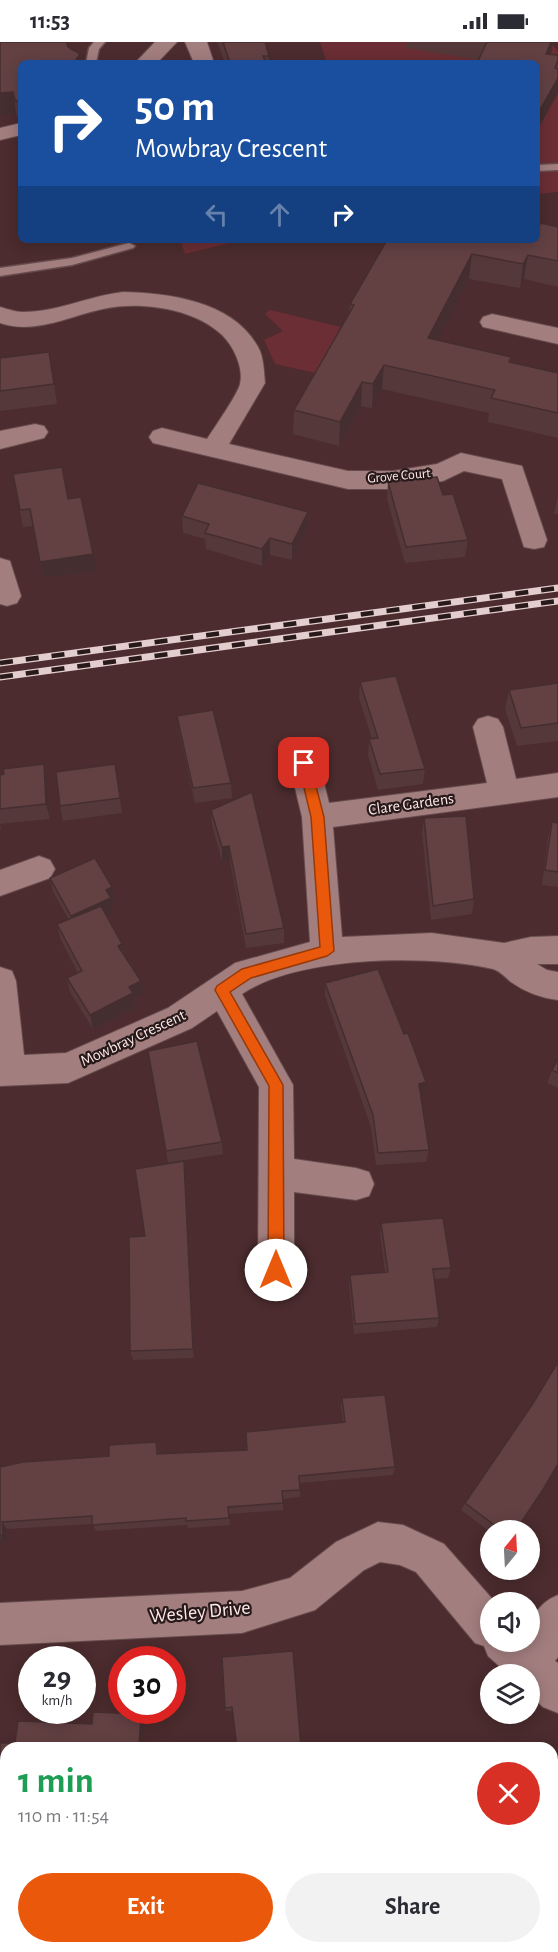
<!DOCTYPE html>
<html lang="en">
<head>
<meta charset="utf-8">
<style>
  :root { --surface:#fff; --page:#f2f2f3; --text:#2b2b33; --muted:#7c7c81; --accent:#ea580c }
  body { margin:0; font-family:"Alegreya Sans",sans-serif; background:var(--page); color:var(--text); height:100vh; display:flex; flex-direction:column; font-size:22px; white-space:nowrap }
  * { box-sizing:border-box; margin:0 }
  p { font-size:20px; color:var(--muted) }
  .icon { flex:none; width:33px; height:33px; fill:none; stroke:currentColor; stroke-width:2; stroke-linecap:round; stroke-linejoin:round }
  .map { position:relative; flex:1; overflow:hidden }
  .drawer { position:absolute; left:0px; top:1700px; width:558px; height:212px; display:flex; flex-direction:column; background:var(--surface); border-radius:18px 18px 0 0; box-shadow:0 3px 15px #0003 }
  .drawer>* { flex:none }
  .guide { position:absolute; left:18px; top:18px; width:522px; height:183px; border-radius:9px; box-shadow:0 3px 15px #0003; background:#1a4fa0; color:#fff; overflow:hidden }
  .needle { width:39px; rotate:18deg }
  .buttons { position:absolute; left:480px; top:1478px; display:grid; gap:12px }
  .buttons a { display:grid; place-items:center; width:60px; height:60px; border-radius:50%; background:var(--surface); box-shadow:0 3px 15px #0003; font-size:30px }
  .speed { position:absolute; left:18px; top:1604px; display:flex; gap:12px; font-size:30px; font-weight:700; text-align:center }
  .speed>* { display:grid; place-content:center; width:78px; height:78px; border-radius:50%; background:var(--surface); box-shadow:0 3px 15px #0003; line-height:1 }
  .speed small { font-size:15px; font-weight:400 }
  .speed .limit { border:9px solid #d22; background:#fff; color:#111 }
  .pin { position:absolute; display:grid; place-items:center; width:51px; height:51px; color:#fff; margin:-26px; border-radius:12px; box-shadow:0 3px 9px #0006 }
  .me { position:absolute; width:66px; margin:-33px; rotate:0deg; stroke-linejoin:round; filter:drop-shadow(0 0 4px #0008) }
  .turn { display:flex; align-items:center; gap:21px; height:126px; padding:0 18px; font-size:27px }
  .turn .icon { width:78px; height:78px; stroke-width:2.5 }
  .turn b { display:block; font-size:42px; line-height:51px }
  .lanes { display:flex; align-items:center; height:57px; padding:0 18px; background:#0003; justify-content:center; gap:30px; direction:ltr }
  .lanes .off { opacity:.35 }
  .round { display:grid; place-items:center; flex:none; width:63px; height:63px; border-radius:32px; background:var(--page) }
  .overview { display:flex; align-items:center; justify-content:space-between; height:102px; padding:0 18px }
  h1 { font-size:36px; font-weight:700; line-height:45px; color:#1e9e55 }
  .button { display:flex; gap:12px; margin-top:auto; padding:12px 18px }
  .button a { flex:1; height:69px; border-radius:36px; background:var(--accent); color:#fff; font-size:24px; font-weight:700; line-height:69px; text-align:center }
  .button a+a { background:var(--page); color:var(--text) }
  .status { display:flex; justify-content:space-between; align-items:center; height:42px; padding:0 30px; background:var(--surface); direction:ltr }
  .status svg { height:16px; fill:currentColor }
  .map>svg:first-child { display:block }
  .green { fill:#6a2e34 }
  .lines { fill:none; stroke-linecap:round; stroke-linejoin:round }
  .lane-casing { stroke:#664b4d; stroke-width:3 }
  .street-casing { stroke:#664b4d; stroke-width:2 }
  .secondary-casing { stroke:#664b4d; stroke-width:2 }
  .lane { fill:#a37e7f; fill-rule:evenodd }
  .street { fill:#a37e7f; fill-rule:evenodd }
  .secondary { fill:#a37e7f; fill-rule:evenodd }
  .rail-casing { stroke:#e3cdcd; stroke-width:7 }
  .rail { stroke:#281a1a; stroke-width:4.5; stroke-dasharray:13; stroke-linecap:butt }
  .wall { fill:#55383a }
  .shaded-wall { fill:#452e2f }
  .building { fill:#634143; stroke:#452e2f; stroke-width:1.5 }
  .route { fill:#ea580c; stroke:#983908; stroke-width:1.5 }
  .labels { text-anchor:middle; dominant-baseline:central; stroke-width:4.5; stroke-linejoin:round; paint-order:stroke }
  .far-street-label { font-size:14px; fill:#fee9e9; stroke:#281a1a }
  .street-label { font-size:16px; fill:#fee9e9; stroke:#281a1a }
  .near-street-label { font-size:20px; fill:#fee9e9; stroke:#281a1a }
</style>
</head>
<body>
<div class="status"><b>11:53</b><svg viewBox="0 0 49 12"><path d="M0 12V9h3v3zM5 12V6h3v6zM10 12V3h3v9zM15 12V0h3v12zM26 1h20v11H26zM47 4h2v5h-2z"/></svg></div>
<div class="map">
<svg width="558" height="1910" viewBox="0 0 558 1910">
  <rect width="100%" height="100%" fill="#4c2c2e"/>
  <g class="green">
    <polygon points="320,0 551,0 558,10 558,150 537,152 537,21 327,21"/>
    <polygon points="180,198 242,198 185,212"/>
    <polygon points="270,268 416,303 409,352 275,322 264,298 283,289 265,272"/>
  </g>
  <g class="lines">
    <defs>
      <g id="lane">
        <polygon points="94,0 105,0 99,7 96,21 86,21 89,6"/>
        <polygon points="558,122 558,128 537,129 537,123"/>
        <polygon points="129,201 135,204 133,206 72,223 0,234 0,226 72,216"/>
      </g>
      <g id="street">
        <polygon points="185,0 207,0 214,21 194,21"/>
        <path d="M123,250C171,251 237,260 260,309C264,319 264,331 265,341L229,402L348,429H393L437,422L461,411L522,424L547,498L544,505L534,507L524,505L502,437L464,429L443,439L393,447H348L153,401L149,395L153,389L162,386L207,397C214,386 238,352 240,342C244,325 233,303 221,292C192,266 140,259 103,267C69,274 35,293 0,281V265C8,267 15,270 23,270C57,270 89,254 123,250Z"/>
        <polygon points="492,272 558,286 558,302 483,285 480,280 483,275"/>
        <polygon points="35,382 44,384 48,390 44,396 0,407 0,389"/>
        <polygon points="0,516 10,519 21,554 17,561 7,564 0,562"/>
        <path d="M488,674L498,677L503,685L516,737L558,731V755L333,785L342,895L432,891L504,901L531,895L558,894V922H537L547,928L558,930V958C541,956 525,950 511,940C506,936 500,929 493,927C428,912 298,914 242,952L293,1043L294,1117L356,1126L369,1130L374,1142L369,1154L356,1158L294,1150V1228L289,1240L276,1245L263,1240L258,1228L259,1045L217,969L192,986L68,1041L0,1044V925L12,929L16,939L24,1013L66,1011L168,966L235,921L310,900L302,775L289,721L293,713L304,709L315,713L319,721L329,761L487,741L473,685L478,677Z"/>
        <polygon points="39,814 50,818 55,827 50,836 0,854 0,828"/>
        <path d="M378,1480L403,1483L444,1502L495,1560H490V1599H530C530,1576 537,1562 558,1553V1615L555,1619L558,1621V1671L543,1665L530,1652V1632H508L488,1614L484,1604L475,1601L416,1530L400,1523L380,1520L364,1528L315,1568L242,1591L0,1603V1561L242,1549L290,1536L336,1500Z"/>
      </g>
      <g id="secondary">
        <polygon points="155,0 177,0 157,21 135,21"/>
        <polygon points="21,81 21,93 0,98 0,86"/>
      </g>
    </defs>
    <use href="#lane" class="lane-casing"/>
    <use href="#street" class="street-casing"/>
    <use href="#secondary" class="secondary-casing"/>
    <use href="#lane" class="lane"/>
    <use href="#street" class="street"/>
    <use href="#secondary" class="secondary"/>
    <defs>
      <g id="rail">
        <polyline points="0,621 558,546"/>
        <polyline points="0,635 558,559"/>
      </g>
    </defs>
    <use href="#rail" class="rail-casing"/>
    <use href="#rail" class="rail"/>
  </g>
  <g class="wall">
    <polygon points="217,0 265,0 269,14 269,21 225,21"/>
    <polygon points="407,0 553,0 551,12 558,13 558,51 537,89 537,21 479,18 406,6"/>
    <polygon points="21,21 21,85 20,80 19,79 16,71 0,73"/>
    <polygon points="558,185 558,245 524,237 520,246 469,237 437,298 511,315 510,320 558,331 558,396 488,380 489,371 382,347 372,366 361,364 339,404 293,392 294,368 349,271 350,262 387,198"/>
    <polygon points="49,310 57,362 0,369 0,316"/>
    <polygon points="13,432 96,529 43,536 33,484 23,485"/>
    <polygon points="388,440 443,453 468,498 465,515 405,521 387,457"/>
    <polygon points="558,453 558,472 554,472"/>
    <polygon points="308,470 307,486 292,518 270,513 262,524 206,507 205,497 183,491 182,474"/>
    <polygon points="360,640 425,727 423,742 378,748 368,713 369,697 372,697 359,656"/>
    <polygon points="558,641 558,699 517,704 505,667 509,648"/>
    <polygon points="177,674 231,741 232,756 195,761 179,689"/>
    <polygon points="115,722 122,771 63,779 60,764"/>
    <polygon points="0,733 47,738 50,777 0,782 1,788 0,788"/>
    <polygon points="211,768 284,886 284,901 246,906 230,819 222,820 212,783"/>
    <polygon points="424,776 474,857 472,872 431,878 422,791"/>
    <polygon points="552,780 558,781 558,845 542,843 548,795"/>
    <polygon points="50,836 112,845 115,860 111,861 113,871 106,874 122,902 124,912 141,939 143,952 134,957 136,965 93,987 70,950 67,936 78,931 60,896 57,882 69,878 53,850"/>
    <polygon points="325,941 424,1053 421,1053 429,1108 426,1120 376,1123 371,1085 325,954"/>
    <polygon points="148,1009 222,1100 223,1112 168,1121"/>
    <polygon points="558,1017 558,1046 547,1041 552,1028"/>
    <polygon points="185,1131 194,1316 133,1318 130,1309 145,1194"/>
    <polygon points="381,1181 451,1226 448,1236 434,1237 439,1276 437,1285 354,1292 349,1243 350,1233 385,1230 380,1192"/>
    <polygon points="342,1356 395,1425 393,1433 300,1441 300,1455 283,1457 283,1468 229,1472 230,1483 188,1486 187,1483 96,1489 92,1482 7,1487 8,1499 0,1501 0,1425 109,1414 156,1400 159,1412 247,1408 343,1380 341,1365"/>
    <polygon points="532,1363 516,1488 490,1488 490,1490 461,1468 465,1461"/>
    <polygon points="222,1615 233,1669 226,1669 225,1666"/>
    <polygon points="384,1905 528,1905 541,1910 383,1910"/>
  </g>
  <g class="shaded-wall">
    <polygon points="551,0 553,0 552,8 543,33 546,12"/>
    <polygon points="80,12 81,21 74,21"/>
    <polygon points="558,36 558,51 537,89 537,73"/>
    <polygon points="13,50 16,71 0,73 0,51"/>
    <polygon points="472,212 469,237 426,320 428,296"/>
    <polygon points="528,213 524,237 520,246 523,222"/>
    <polygon points="384,323 382,347 372,366 373,342"/>
    <polygon points="362,340 361,364 339,404 340,380"/>
    <polygon points="308,470 307,486 292,518 292,502"/>
    <polygon points="270,496 270,513 262,524 262,507"/>
    <polygon points="93,512 96,529 43,536 40,520"/>
    <polygon points="44,722 47,738 50,777 46,762"/>
    <polygon points="229,804 230,819 222,820 222,805"/>
    <polygon points="112,845 115,860 111,861 113,871 74,888 71,874 106,848"/>
    <polygon points="122,902 124,916 118,904"/>
    <polygon points="141,939 143,952 134,957 136,965 93,987 90,973 129,945"/>
    <polygon points="426,1040 424,1053 417,1054 419,1042"/>
    <polygon points="184,1119 185,1131 194,1316 193,1307"/>
    <polygon points="2,1480 7,1487 8,1499 0,1501"/>
    <polygon points="141,1672 144,1676 142,1706 139,1706"/>
  </g>
  <g class="building">
    <polygon points="0,0 66,0 68,5 80,12 74,21 21,21 21,80 19,74 20,60 15,58 13,50 0,51"/>
    <polygon points="223,0 265,0 269,14 263,14 266,21 230,21"/>
    <polygon points="487,0 551,0 546,12 558,13 558,18 555,26 558,27 558,36 537,73 537,21 477,21"/>
    <polygon points="541,181 558,185 558,219 528,213 523,222 472,212 428,296 511,315 509,320 558,331 558,371 491,356 495,348 384,323 373,342 362,340 340,380 294,368 354,263 350,262 387,198 537,198 537,184 539,184"/>
    <polygon points="49,310 54,342 0,349 0,316"/>
    <polygon points="62,425 68,457 81,455 93,512 40,520 30,467 20,468 13,432"/>
    <polygon points="437,435 443,453 453,452 468,498 406,505 388,440"/>
    <polygon points="198,441 308,470 292,502 270,496 262,507 205,491 209,482 182,474"/>
    <polygon points="396,634 425,727 380,732 369,697 378,696 360,640"/>
    <polygon points="558,641 558,681 521,686 509,648"/>
    <polygon points="213,668 231,741 193,746 177,674"/>
    <polygon points="44,722 46,762 0,767 0,733 4,732 3,727"/>
    <polygon points="115,722 120,756 60,764 56,730"/>
    <polygon points="252,750 284,886 246,892 229,804 222,805 211,768"/>
    <polygon points="466,774 474,857 433,864 424,776"/>
    <polygon points="552,780 558,781 558,830 545,828"/>
    <polygon points="95,816 112,845 106,848 111,856 71,874 50,836"/>
    <polygon points="101,864 122,902 118,904 141,939 129,945 133,951 90,973 67,936 82,929 57,882"/>
    <polygon points="378,927 404,992 408,991 426,1040 419,1042 429,1108 378,1111 373,1073 325,941"/>
    <polygon points="197,999 222,1100 166,1109 148,1009"/>
    <polygon points="558,1017 558,1031 552,1028"/>
    <polygon points="184,1119 193,1307 130,1309 129,1195 145,1194 135,1127"/>
    <polygon points="443,1176 451,1226 433,1227 439,1276 355,1282 350,1233 388,1230 381,1181"/>
    <polygon points="558,1320 558,1422 544,1446 516,1488 501,1488 465,1461 532,1363"/>
    <polygon points="385,1353 395,1425 299,1434 300,1448 282,1449 283,1461 228,1465 229,1476 186,1479 186,1476 92,1483 92,1474 2,1480 3,1493 0,1493 0,1425 23,1420 109,1414 109,1403 156,1400 157,1412 247,1408 246,1390 345,1380 342,1356"/>
    <polygon points="293,1609 301,1706 237,1706 232,1665 225,1666 222,1615"/>
    <polygon points="93,1670 141,1672 139,1706 6,1706 6,1780 0,1781 0,1701 15,1701 18,1679 92,1682"/>
    <polygon points="387,1905 528,1905 541,1910 386,1910"/>
  </g>
  <polygon class="route" points="304,716 310,721 324,775 334,909 327,914 251,936 230,950 283,1043 284,1228 281,1233 276,1235 271,1233 268,1228 269,1044 215,948 217,944 242,927 320,905 311,775 298,721"/>
  <g class="labels">
    <g class="far-street-label">
      <text transform="translate(399 434) rotate(-5)">Grove Court</text>
    </g>
    <g class="street-label">
      <text transform="translate(411 762) rotate(-8)">Clare Gardens</text>
      <text transform="translate(133 996) rotate(-25)">Mowbray Crescent</text>
    </g>
    <g class="near-street-label">
      <text transform="translate(200 1570) rotate(-5)">Wesley Drive</text>
    </g>
  </g>
</svg>
<div class="buttons">
<a><svg class="needle" viewBox="-14 -14 28 28"><path d="M0-13l5 13h-10z" fill="#e53935"/><path d="M0 13l5-13h-10z" fill="#7c7c81"/></svg></a>
<a><svg class="icon" aria-label="sound" viewBox="0 0 24 24"><path d="M4 9h4l5-4v14l-5-4H4zM17 9q2 3 0 6"/></svg></a>
<a><svg class="icon" aria-label="layers" viewBox="0 0 24 24"><path d="M12 4l9 5-9 5-9-5zM3 14l9 5 9-5"/></svg></a>
</div>
<div class="speed"><div>29<small>km/h</small></div><div class="limit">30</div></div>
<div class="pin" style="left:304px;top:721px;background:#d93025"><svg class="icon" aria-label="arrive" viewBox="0 0 24 24"><path d="M6 21V4h12l-3 4 3 4H6"/></svg></div>
<svg class="me" style="left:276px;top:1228px" viewBox="-20 -20 40 40"><circle r="19" fill="#fff"/><path d="M0-13L10 11 0 6-10 11z" fill="#ea580c"/></svg>
<div class="guide">
<div class="turn"><svg class="icon" aria-label="right" viewBox="0 0 24 24"><path d="M7 20v-9h11M14 6l5 5-5 5"/></svg><div><b>50 m</b>Mowbray Crescent</div></div>
<div class="lanes"><svg class="icon off" aria-label="left" viewBox="0 0 24 24"><path d="M17 20v-9H6M10 6l-5 5 5 5"/></svg><svg class="icon off" aria-label="ahead" viewBox="0 0 24 24"><path d="M12 20V5M6 11l6-6 6 6"/></svg><svg class="icon" aria-label="right" viewBox="0 0 24 24"><path d="M7 20v-9h11M14 6l5 5-5 5"/></svg></div>
</div>
<section class="drawer">
<div class="overview"><div><h1>1 min</h1><p>110 m · 11:54</p></div><a class="round" style="background:#d93025;color:#fff"><svg class="icon" aria-label="close" viewBox="0 0 24 24"><path d="M6 6l12 12M18 6L6 18"/></svg></a></div>
<div class="button"><a>Exit</a><a>Share</a></div>
</section>
</div>
</body>
</html>
